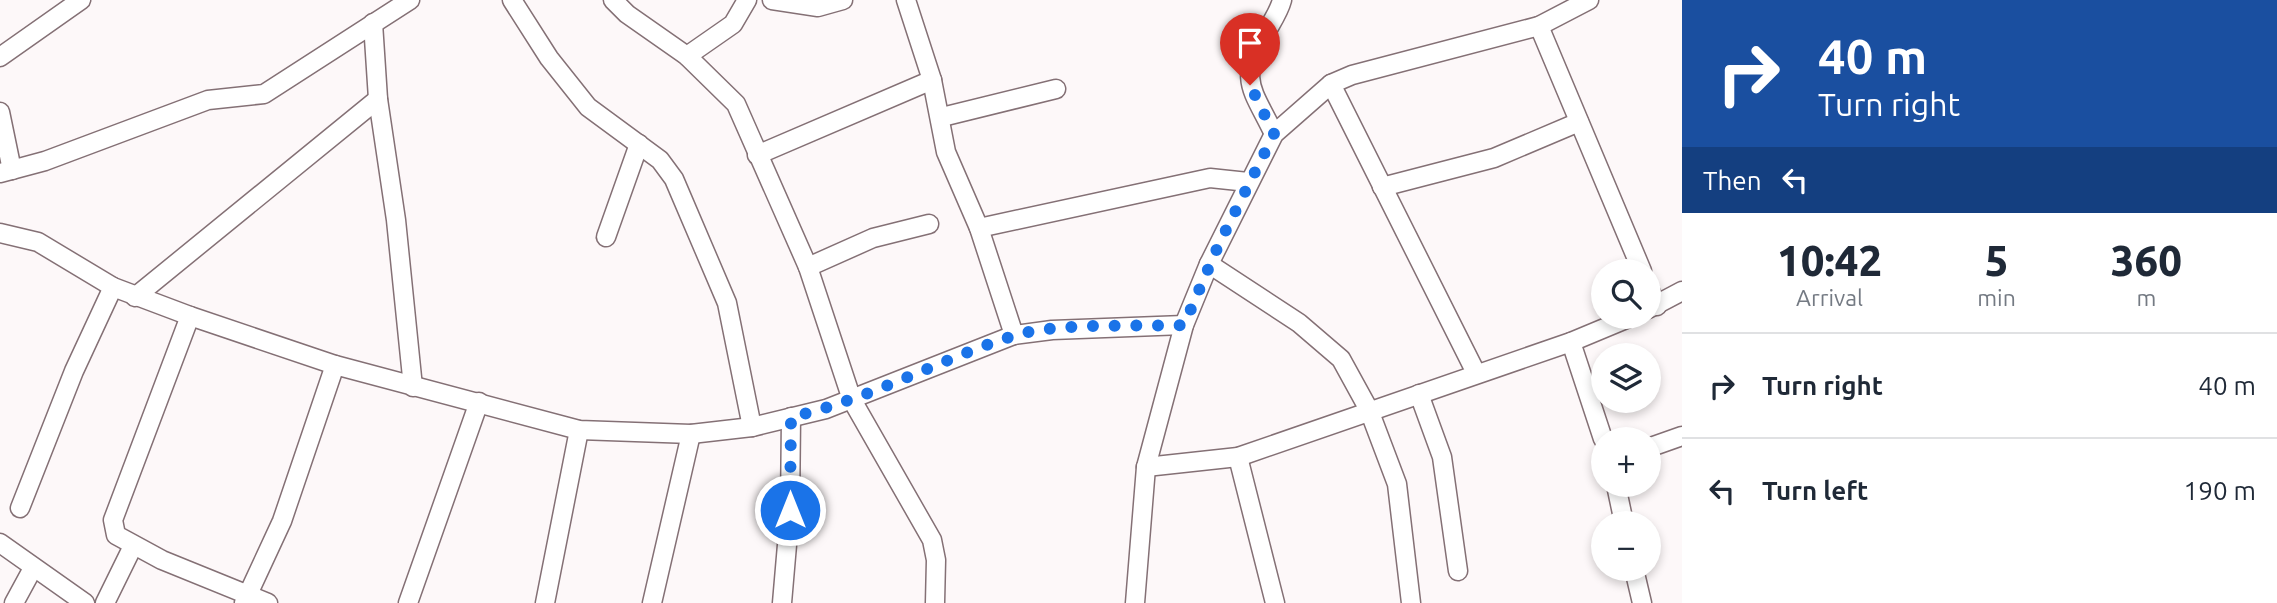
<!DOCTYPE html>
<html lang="en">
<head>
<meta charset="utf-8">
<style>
  :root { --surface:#fff; --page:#f2f2f3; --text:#1f2937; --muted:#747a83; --line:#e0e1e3 }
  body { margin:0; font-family:Ubuntu,sans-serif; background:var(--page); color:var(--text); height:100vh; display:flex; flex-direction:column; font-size:26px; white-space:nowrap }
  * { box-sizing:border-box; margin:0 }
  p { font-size:23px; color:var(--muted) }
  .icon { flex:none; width:38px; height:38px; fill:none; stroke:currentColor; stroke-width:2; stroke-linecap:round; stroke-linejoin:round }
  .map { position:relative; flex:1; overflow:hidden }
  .sheet { display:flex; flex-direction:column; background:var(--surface); width:595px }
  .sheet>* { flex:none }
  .banner { background:#1a4fa0; color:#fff; overflow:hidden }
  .tools { position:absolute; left:1591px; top:259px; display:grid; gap:14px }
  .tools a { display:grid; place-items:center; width:70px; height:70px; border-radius:50%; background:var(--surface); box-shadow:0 4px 10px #0003; font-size:35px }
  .pin { position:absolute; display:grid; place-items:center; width:60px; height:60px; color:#fff; margin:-72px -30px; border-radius:50% 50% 50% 0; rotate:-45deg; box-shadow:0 0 7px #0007 }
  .pin .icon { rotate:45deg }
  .me { position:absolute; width:77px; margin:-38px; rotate:0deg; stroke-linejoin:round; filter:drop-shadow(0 0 5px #0008) }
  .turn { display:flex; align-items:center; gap:24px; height:147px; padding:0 21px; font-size:32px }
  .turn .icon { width:91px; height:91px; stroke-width:2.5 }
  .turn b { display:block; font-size:49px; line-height:60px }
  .then { display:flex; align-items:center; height:66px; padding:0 21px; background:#0003; gap:14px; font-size:26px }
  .eta { display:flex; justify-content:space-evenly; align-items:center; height:119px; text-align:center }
  .eta b { font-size:42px; font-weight:800; line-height:49px }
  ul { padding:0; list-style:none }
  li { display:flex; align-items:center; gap:21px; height:105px; padding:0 21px; border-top:2px solid var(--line) }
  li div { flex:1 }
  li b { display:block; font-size:26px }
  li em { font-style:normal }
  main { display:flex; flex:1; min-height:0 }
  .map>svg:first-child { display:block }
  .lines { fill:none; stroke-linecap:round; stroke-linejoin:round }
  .minor-casing { stroke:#847075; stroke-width:21 }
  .minor { stroke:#fff; stroke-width:18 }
  .route { stroke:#1a73e8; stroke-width:12; stroke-dasharray:0 21.6 }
</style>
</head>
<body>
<main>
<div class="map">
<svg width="1682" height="603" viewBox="0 0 1682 603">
  <rect width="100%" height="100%" fill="#fdf8f9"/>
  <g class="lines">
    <defs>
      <g id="minor">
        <polyline points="512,0 549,58 588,107 660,160 674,179 727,303 752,427"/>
        <polyline points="613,0 627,14 687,56 736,104 808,267 852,400 932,540 936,560 935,603"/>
        <polyline points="772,0 818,7 843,0"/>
        <polyline points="906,0 932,80 946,152 979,228 1014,335"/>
        <polyline points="373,23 378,99 396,220 413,387"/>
        <polyline points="1539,26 1642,271"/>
        <polyline points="687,56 733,24 747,0"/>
        <polyline points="0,57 81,0"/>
        <polyline points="1331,84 1476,373"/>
        <polyline points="0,112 12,170"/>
        <polyline points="942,117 1056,89"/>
        <path d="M1274,134C1252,88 1238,81 1265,34C1271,23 1279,12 1282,0"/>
        <polyline points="757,155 932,80"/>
        <polyline points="0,173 45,161 208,100 264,94 410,0"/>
        <polyline points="1382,187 1494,158 1579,122"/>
        <polyline points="979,228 1210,178 1248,182"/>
        <polyline points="0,233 38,242 113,287 190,316 335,365 579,430 691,434 752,427 826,409 1014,335 1052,330 1184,325"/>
        <polyline points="606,237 639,144"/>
        <polyline points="1209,264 1299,323 1341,359 1369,410 1397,484 1411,603"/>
        <polyline points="808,267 873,238 929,224"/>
        <polyline points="1648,286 1657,306"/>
        <polyline points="135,297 378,99"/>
        <polyline points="1648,309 1682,291"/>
        <polyline points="190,316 113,520 116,535 162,560 268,603"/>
        <polyline points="1571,342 1603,439"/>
        <polyline points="1419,394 1442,457 1458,571"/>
        <polyline points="1648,448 1682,436"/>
        <polyline points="1238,457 1275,603"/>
        <polyline points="1146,467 1238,457 1571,342 1631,317"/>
        <polyline points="1616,485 1624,523"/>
        <polyline points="20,508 74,371 113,287"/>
        <polyline points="0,543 85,603"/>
        <polyline points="1634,569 1642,603"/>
        <polyline points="14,603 33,568"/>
        <polyline points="105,603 133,546"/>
        <polyline points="244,603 282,521 335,365"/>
        <polyline points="408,603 479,402"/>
        <polyline points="545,603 579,430"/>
        <polyline points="652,603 691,434"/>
        <polyline points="782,603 790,510 791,417"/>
        <polyline points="1135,603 1146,467 1184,325 1209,264 1274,134 1331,84 1352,75 1539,26 1589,0"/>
      </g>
    </defs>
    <use href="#minor" class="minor-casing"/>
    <use href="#minor" class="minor"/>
  </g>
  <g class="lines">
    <path class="route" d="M790,510L791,417C868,400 938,360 1013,336C1056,322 1137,327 1184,325L1219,244L1274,134L1250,85"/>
  </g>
</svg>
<div class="tools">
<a><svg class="icon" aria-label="search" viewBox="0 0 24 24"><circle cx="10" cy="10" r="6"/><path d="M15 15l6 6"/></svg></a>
<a><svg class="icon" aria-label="layers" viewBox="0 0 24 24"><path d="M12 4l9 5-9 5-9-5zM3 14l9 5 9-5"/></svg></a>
<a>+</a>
<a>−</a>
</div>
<div class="pin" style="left:1250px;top:85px;background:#d93025"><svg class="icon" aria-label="arrive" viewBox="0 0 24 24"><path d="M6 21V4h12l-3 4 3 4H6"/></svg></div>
<svg class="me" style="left:790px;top:510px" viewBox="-20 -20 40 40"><circle r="17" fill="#1a73e8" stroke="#fff" stroke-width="3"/><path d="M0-11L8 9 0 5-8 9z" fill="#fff"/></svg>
</div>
<section class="sheet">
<div class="banner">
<div class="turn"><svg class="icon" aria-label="right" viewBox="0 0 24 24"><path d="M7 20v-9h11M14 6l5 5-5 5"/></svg><div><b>40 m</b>Turn right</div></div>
<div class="then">Then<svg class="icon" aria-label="left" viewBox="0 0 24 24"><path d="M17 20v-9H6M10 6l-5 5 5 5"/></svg></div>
</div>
<div class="eta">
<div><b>10:42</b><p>Arrival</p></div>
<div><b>5</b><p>min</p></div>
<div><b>360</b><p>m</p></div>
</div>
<ul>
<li><svg class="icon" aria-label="right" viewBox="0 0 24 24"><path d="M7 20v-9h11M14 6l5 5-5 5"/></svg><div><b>Turn right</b></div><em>40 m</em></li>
<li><svg class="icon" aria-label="left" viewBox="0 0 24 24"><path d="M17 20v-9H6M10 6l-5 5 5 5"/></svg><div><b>Turn left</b></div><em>190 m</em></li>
</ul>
</section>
</main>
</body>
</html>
